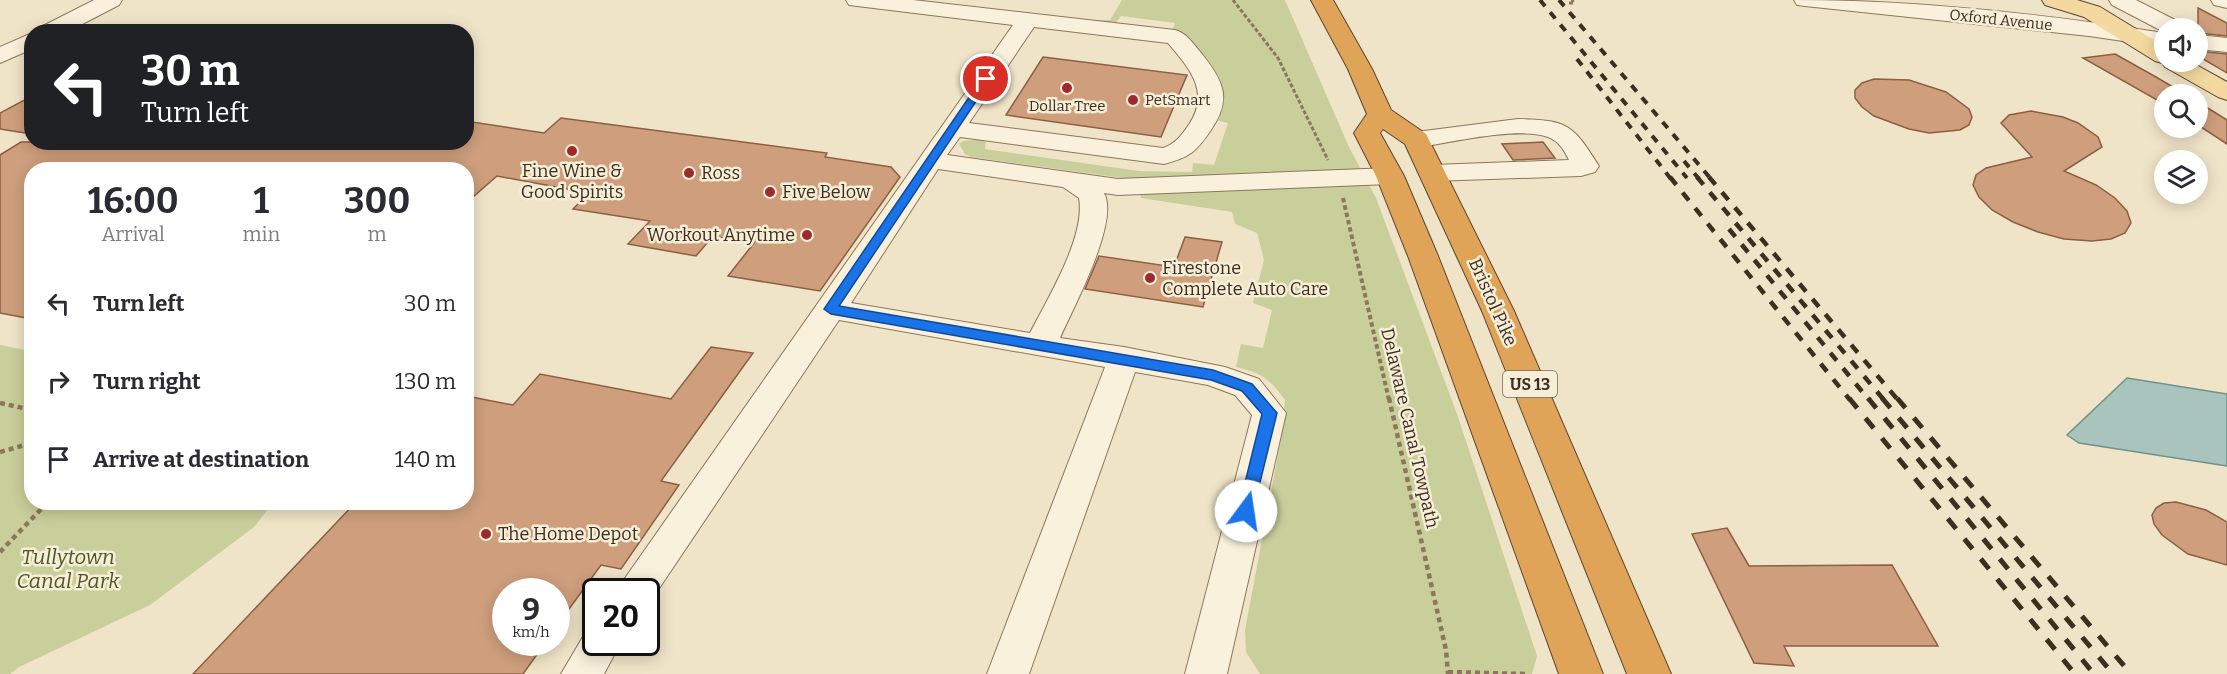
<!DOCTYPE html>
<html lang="en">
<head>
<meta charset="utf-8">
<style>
  :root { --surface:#fff; --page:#f2f2f3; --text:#2b2b33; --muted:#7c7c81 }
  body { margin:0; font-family:Bitter,serif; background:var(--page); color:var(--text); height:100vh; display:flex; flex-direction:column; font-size:22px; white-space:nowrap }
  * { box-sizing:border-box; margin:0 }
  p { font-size:20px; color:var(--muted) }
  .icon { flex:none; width:33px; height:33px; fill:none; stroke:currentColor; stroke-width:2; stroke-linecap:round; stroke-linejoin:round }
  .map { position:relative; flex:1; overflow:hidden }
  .panel { position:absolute; left:24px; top:162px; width:450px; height:348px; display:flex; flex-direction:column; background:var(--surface); border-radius:24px; box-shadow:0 3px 15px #0003 }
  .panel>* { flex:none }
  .top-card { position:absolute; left:24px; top:24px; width:450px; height:126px; border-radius:24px; box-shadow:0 3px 15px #0003; background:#202124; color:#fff; overflow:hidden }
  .buttons { position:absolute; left:2154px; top:18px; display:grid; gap:12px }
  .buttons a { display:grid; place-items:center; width:54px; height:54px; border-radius:50%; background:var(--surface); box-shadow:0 3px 15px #0003; font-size:30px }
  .speed { position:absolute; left:492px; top:578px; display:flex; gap:12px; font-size:30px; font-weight:700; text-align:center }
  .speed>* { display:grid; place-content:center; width:78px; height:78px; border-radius:50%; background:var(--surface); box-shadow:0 3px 15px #0003; line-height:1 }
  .speed small { font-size:15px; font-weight:400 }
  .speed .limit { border:3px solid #111; border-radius:9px; background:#fff; color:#111 }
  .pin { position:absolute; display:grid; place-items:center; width:51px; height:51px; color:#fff; margin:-26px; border:3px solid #fff; border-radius:50%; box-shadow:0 2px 6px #0007 }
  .me { position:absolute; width:66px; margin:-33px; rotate:14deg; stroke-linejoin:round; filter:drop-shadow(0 0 4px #0008) }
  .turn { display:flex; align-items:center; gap:21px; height:126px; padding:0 18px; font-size:27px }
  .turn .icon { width:78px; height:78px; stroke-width:2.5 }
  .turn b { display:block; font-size:42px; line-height:51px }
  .eta { display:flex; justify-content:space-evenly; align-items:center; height:102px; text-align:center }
  .eta b { font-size:36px; font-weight:700; line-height:42px }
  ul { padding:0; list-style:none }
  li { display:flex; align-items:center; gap:18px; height:78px; padding:0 18px }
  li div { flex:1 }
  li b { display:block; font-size:22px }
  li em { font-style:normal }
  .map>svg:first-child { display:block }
  .green { fill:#c9cf9b }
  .water { fill:#a9c4bc; stroke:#6f938a; stroke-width:1.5 }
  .building { fill:#cf9f7d; stroke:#8d5f41; stroke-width:1.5 }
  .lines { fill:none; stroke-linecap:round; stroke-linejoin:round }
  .minor-casing { stroke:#8d765c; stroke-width:2 }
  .major-casing { stroke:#5b4430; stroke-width:2 }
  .highway-casing { stroke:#5b4430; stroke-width:2 }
  .path-far2 { stroke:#8d765c; stroke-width:3; stroke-dasharray:4 2; stroke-linecap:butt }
  .path-far1 { stroke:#8d765c; stroke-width:4; stroke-dasharray:4.5 3; stroke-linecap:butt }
  .path { stroke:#8d765c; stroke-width:4.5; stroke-dasharray:5 4; stroke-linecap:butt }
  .minor { fill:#faf1dc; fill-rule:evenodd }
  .major { fill:#f3d9a0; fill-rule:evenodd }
  .highway { fill:#e0a458; fill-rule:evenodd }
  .rail-far2 { stroke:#3d2e20; stroke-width:4; stroke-dasharray:8 8; stroke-linecap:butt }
  .rail-far1 { stroke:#3d2e20; stroke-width:4.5; stroke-dasharray:10 10; stroke-linecap:butt }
  .rail { stroke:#3d2e20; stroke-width:5; stroke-dasharray:13 13; stroke-linecap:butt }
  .route { fill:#1a73e8; stroke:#114b97; stroke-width:1.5 }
  .poi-dot { fill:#9e2a2b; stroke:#f7eed8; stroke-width:2 }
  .labels { text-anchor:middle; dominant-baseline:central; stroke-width:5; stroke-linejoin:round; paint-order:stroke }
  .far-street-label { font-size:15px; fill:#3d2e20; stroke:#f7eed8 }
  .far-poi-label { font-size:15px; fill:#3d2e20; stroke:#f7eed8; text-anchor:start }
  .shield { fill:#f7eed8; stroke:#756857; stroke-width:1.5 }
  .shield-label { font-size:16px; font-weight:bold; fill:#3d2e20 }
  .poi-label { font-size:18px; fill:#3d2e20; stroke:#f7eed8; text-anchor:start }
  .street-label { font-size:18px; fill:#3d2e20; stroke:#f7eed8 }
  .near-park-label { font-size:21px; font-style:italic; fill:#4d5a26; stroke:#f7eed8 }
</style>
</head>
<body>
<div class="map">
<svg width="2227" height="674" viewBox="0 0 2227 674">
  <rect width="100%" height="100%" fill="#f0e4c8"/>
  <g class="green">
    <path d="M1122,0H1285L1349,147L1376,198L1457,414L1537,656L1532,674H1260L1246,652L1245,630L1280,444L1285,400C1270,379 1262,373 1236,367L1241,344L1263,348L1272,310L1253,303L1264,260L1257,233L1235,224L1232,212L1141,198L1137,180L971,157L965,154L959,144L963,141L986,139L985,149L1139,171L1192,172L1193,163L1214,165L1228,123L1215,120L1211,69L1184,33L1172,30L1175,23L1121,16L1116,23L1094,20H1110Z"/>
    <polygon points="0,345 31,351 32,502 273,503 254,527 150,605 19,667 10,674 0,674"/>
  </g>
  <polygon class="water" points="2127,378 2227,394 2227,466 2079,443 2067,435"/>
  <g class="building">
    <polygon points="2198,8 2227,23 2227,36 2198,33"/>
    <polygon points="2198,51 2227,54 2227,73 2198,56"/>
    <polygon points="2115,54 2156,77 2185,94 2164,94 2164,104 2083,58"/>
    <polygon points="1043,57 1187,75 1161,137 1006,115"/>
    <polygon points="1874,79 1909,80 1946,92 1969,109 1972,117 1969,125 1960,130 1929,133 1909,129 1874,116 1862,107 1855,98 1855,90 1862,83"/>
    <polygon points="32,96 32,134 0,129 0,113"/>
    <polygon points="2198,102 2227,120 2227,144 2198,125"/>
    <polygon points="2031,111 2063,117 2078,123 2098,137 2102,147 2064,171 2096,185 2115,198 2127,211 2131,223 2125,233 2111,239 2092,241 2064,239 2038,232 2013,222 1992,210 1979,197 1973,185 1976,175 1986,168 2032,157 2001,123 2009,115"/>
    <polygon points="561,118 827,153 825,157 891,167 900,177 820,291 728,276 754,243 713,236 696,256 628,244 650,221 573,209 589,193 497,176 466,203 466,170 32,170 32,319 0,313 0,155 21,142 466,142 466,121 544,133"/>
    <polygon points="1543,142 1555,158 1513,160 1502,144"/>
    <polygon points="1185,237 1222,242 1203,307 1085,289 1099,256 1174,267"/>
    <polygon points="711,347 753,353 661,481 679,485 621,569 601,565 556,627 556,591 506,591 506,642 546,642 523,674 193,674 356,502 466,502 466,396 513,405 540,374 671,399"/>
    <polygon points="2176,502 2206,510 2227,522 2227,565 2188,554 2162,535 2154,524 2152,515 2156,508 2164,503"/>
    <polygon points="1727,528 1749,566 1892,565 1938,646 1784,646 1794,666 1754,663 1692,534"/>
  </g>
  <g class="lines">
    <defs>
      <g id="minor">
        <polygon points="94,0 122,0 119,5 67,32 38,32 41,27"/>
        <path d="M846,0H913L1175,30C1187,33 1194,45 1202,54C1224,82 1232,99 1211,130C1196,152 1190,157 1164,164L960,137L947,155L1118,179L1390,168L1399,170L1403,176L1399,182L1390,184L1118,195L1104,193C1120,222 1073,308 1060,338L1124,347L1225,367L1259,379L1286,413L1227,674H1185L1252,415L1235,395L1208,385L1135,372L1029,674H987L1105,367L839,320L650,602L646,603V591H616L1013,25L857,6L849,5ZM1034,27L1168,43C1191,70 1211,93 1188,126C1181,136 1175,144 1163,148L969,123ZM938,169L1063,187L1079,198C1086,236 1048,298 1030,333L851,303Z"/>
        <path d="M1794,0C1918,0 2043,14 2164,33V47L2089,36L1805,6L1797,5Z"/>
        <polygon points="2109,0 2136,0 2181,23 2184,28 2164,28 2164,32 2112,5"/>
        <polygon points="2211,0 2227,0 2227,8 2214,5"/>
        <polygon points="32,33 32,49 0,63 0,47"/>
        <polygon points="2198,35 2227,38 2227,52 2198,49"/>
        <path d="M1518,119C1569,120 1573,125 1599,166L1595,172L1581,176L1433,181L1424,179L1420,173L1424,167L1433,165L1569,160C1564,150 1559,141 1548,137C1519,126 1448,143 1416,148L1407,145L1403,140L1407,135L1416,132Z"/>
        <polygon points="596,627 596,642 621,642 604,674 561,674 587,630"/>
      </g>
      <polygon id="major" points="2042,0 2077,0 2100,7 2164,46 2164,62 2191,62 2227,82 2227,100 2218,97 2165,67 2162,63 2155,61 2084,17 2045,5"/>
      <polygon id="highway" points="1311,0 1333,0 1372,69 1391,110 1426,134 1429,140 1514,311 1671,674 1627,674 1482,311 1405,144 1383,129 1380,133 1404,176 1438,256 1603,674 1559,674 1408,256 1376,176 1354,133 1367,114 1348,69"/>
    </defs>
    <use href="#minor" class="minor-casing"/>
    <use href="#major" class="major-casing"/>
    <use href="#highway" class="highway-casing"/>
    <g class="path-far2">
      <polyline points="1233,0 1278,58 1328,160"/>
      <polyline points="1569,3 1574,3 1572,0"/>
    </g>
    <polyline class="path-far1" points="1343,198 1389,400"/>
    <g class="path">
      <polyline points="1389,398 1446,650 1448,674"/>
      <polyline points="0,403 32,410"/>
      <polyline points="0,452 32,443"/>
      <polyline points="0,552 48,502"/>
      <polyline points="1448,672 1525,674"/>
    </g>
    <use href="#minor" class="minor"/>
    <use href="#major" class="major"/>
    <use href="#highway" class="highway"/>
    <g class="rail-far2">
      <polyline points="1540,0 1687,178"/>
      <polyline points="1559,0 1711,179"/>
      <polyline points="1577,59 1671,179"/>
      <polyline points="1684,161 1699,179"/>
    </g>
    <g class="rail-far1">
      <polyline points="1670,177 1850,400"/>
      <polyline points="1697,177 1884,400"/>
      <polyline points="1709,177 1898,400"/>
      <polyline points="1729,229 1869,400"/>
    </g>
    <g class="rail">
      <polyline points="1849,398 2075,674"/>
      <polyline points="1868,398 2094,674"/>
      <polyline points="1882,398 2113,674"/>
      <polyline points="1897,398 2131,674"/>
    </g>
  </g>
  <polygon class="route" points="986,76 991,79 839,306 1213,370 1252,384 1277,413 1252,515 1241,515 1238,511 1262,414 1242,391 1211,380 831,314 824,309 983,77"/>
  <g class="poi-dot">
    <circle cx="1067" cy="88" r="6"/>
    <circle cx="1133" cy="100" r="6"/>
    <circle cx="572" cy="151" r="6"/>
    <circle cx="689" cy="173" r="6"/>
    <circle cx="770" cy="192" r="6"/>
    <circle cx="807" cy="235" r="6"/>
    <circle cx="1150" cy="278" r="6"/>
    <circle cx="486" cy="534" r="6"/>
  </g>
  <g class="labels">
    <g class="far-street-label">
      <text transform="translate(2001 20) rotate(6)">Oxford Avenue</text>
    </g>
    <g class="far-poi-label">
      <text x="1145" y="100">PetSmart</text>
      <text x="1067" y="106" text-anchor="middle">Dollar Tree</text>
    </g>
    <rect class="shield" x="1503" y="371" width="54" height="26" rx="4.5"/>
    <g class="shield-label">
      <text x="1530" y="384">US 13</text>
    </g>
    <g class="poi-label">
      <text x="572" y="171" text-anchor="middle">Fine Wine &amp;<tspan x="572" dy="21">Good Spirits</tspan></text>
      <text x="701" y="173">Ross</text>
      <text x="782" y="192">Five Below</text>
      <text x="795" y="235" text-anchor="end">Workout Anytime</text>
      <text x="1162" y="268">Firestone<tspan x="1162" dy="21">Complete Auto Care</tspan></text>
      <text x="498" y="534">The Home Depot</text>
    </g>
    <g class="street-label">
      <text transform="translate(1493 302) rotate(66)">Bristol Pike</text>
      <text transform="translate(1410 428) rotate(77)">Delaware Canal Towpath</text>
    </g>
    <g class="near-park-label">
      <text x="68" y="557">Tullytown<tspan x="68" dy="24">Canal Park</tspan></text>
    </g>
  </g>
</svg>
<div class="buttons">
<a><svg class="icon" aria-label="sound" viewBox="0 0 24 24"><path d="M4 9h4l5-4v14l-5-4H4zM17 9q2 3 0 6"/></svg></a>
<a><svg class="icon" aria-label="search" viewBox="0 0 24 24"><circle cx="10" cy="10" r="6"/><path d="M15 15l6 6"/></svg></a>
<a><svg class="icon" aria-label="layers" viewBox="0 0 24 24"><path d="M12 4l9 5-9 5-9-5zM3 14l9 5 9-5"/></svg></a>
</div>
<div class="speed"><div>9<small>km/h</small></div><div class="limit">20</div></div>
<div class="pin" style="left:986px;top:79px;background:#d93025"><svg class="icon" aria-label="arrive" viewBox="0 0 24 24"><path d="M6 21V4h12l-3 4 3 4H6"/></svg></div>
<svg class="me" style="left:1246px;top:511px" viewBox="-20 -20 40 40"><circle r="19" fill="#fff"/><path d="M0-13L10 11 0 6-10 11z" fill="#1a73e8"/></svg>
<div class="top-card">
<div class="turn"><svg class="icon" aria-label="left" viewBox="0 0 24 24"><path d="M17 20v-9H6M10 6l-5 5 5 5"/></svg><div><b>30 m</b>Turn left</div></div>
</div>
<section class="panel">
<div class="eta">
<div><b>16:00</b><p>Arrival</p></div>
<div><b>1</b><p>min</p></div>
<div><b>300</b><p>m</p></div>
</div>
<ul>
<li><svg class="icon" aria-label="left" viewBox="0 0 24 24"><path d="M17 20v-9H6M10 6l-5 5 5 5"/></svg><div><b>Turn left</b></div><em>30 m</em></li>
<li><svg class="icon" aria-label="right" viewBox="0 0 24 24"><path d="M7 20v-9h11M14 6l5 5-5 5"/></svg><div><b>Turn right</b></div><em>130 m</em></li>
<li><svg class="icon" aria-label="arrive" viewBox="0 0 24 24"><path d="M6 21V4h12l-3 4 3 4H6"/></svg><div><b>Arrive at destination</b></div><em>140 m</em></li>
</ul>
</section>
</div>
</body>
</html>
